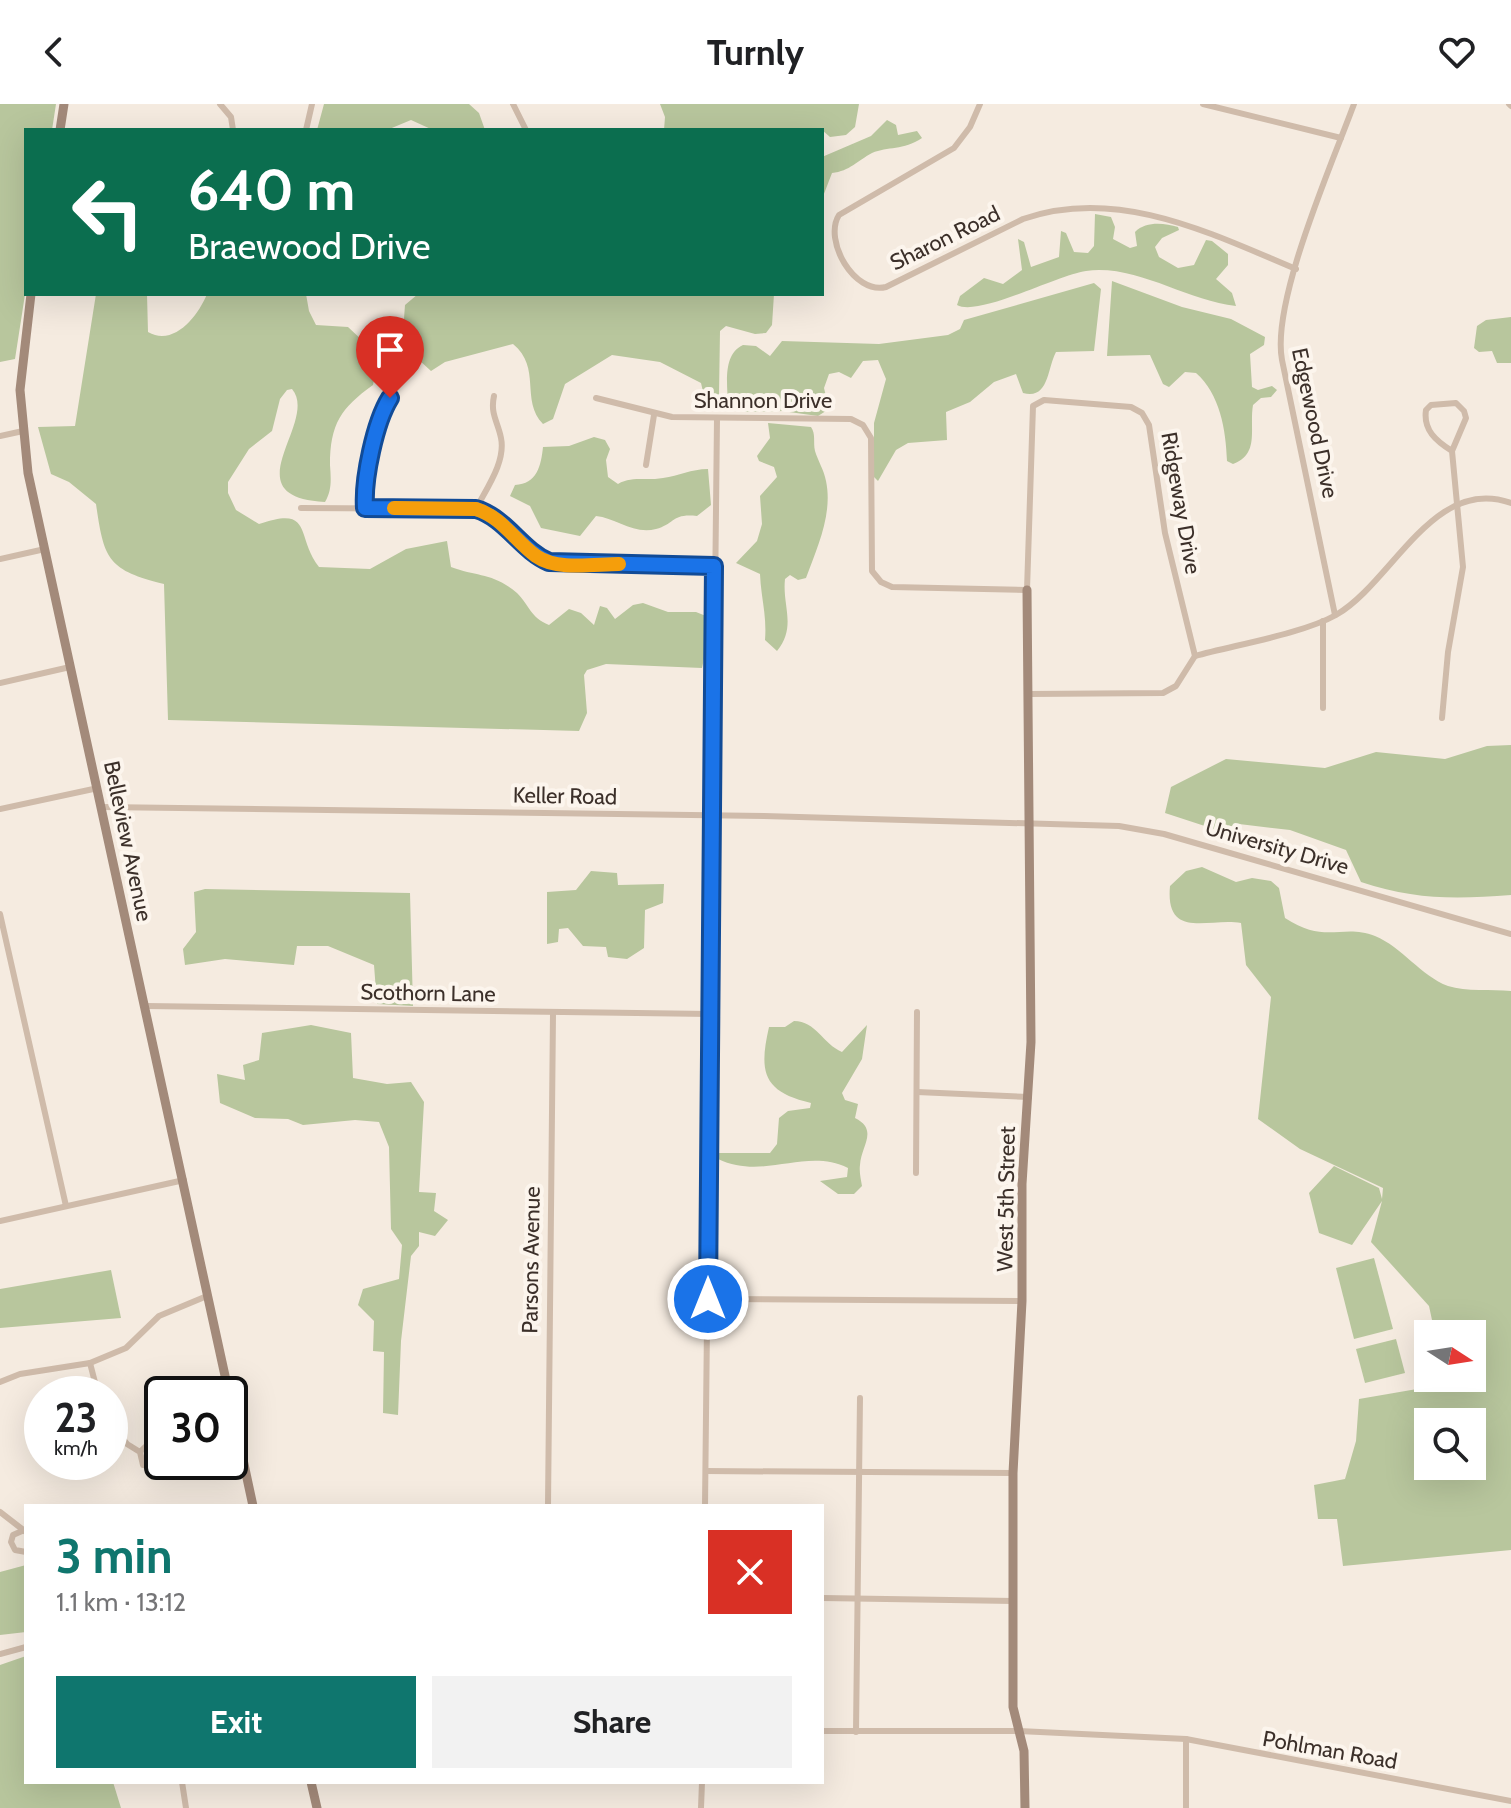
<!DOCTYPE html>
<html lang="en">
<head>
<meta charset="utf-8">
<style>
  :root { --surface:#fff; --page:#f2f2f2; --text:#202124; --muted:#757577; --accent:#0f766e }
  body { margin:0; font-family:Cabin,sans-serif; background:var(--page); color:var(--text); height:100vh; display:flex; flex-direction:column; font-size:30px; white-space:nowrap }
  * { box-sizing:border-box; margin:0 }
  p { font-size:26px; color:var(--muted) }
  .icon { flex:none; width:44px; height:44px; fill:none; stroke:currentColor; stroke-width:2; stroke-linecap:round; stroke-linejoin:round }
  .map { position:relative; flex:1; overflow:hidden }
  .side { position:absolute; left:24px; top:1400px; width:800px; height:280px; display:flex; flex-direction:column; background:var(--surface); border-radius:0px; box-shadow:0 8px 32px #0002 }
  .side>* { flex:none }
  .banner { position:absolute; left:24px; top:24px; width:800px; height:168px; border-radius:0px; box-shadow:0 8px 32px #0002; background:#0b6e4f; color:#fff; overflow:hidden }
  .needle { width:52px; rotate:102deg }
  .buttons { position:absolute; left:1414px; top:1216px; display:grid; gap:16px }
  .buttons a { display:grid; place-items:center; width:72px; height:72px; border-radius:0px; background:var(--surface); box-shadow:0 8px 32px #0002; font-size:40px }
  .speed { position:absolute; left:24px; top:1272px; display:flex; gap:16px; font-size:40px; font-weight:700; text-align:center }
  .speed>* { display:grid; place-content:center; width:104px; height:104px; border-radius:50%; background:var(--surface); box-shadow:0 8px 32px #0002; line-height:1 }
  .speed small { font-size:20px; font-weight:400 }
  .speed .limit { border:4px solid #111; border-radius:12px; background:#fff; color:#111 }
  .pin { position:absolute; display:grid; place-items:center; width:68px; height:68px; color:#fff; margin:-82px -34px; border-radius:50% 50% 50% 0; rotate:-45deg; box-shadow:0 0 8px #0007 }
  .pin .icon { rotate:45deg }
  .me { position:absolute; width:88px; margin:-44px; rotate:0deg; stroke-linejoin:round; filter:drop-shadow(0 0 6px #0008) }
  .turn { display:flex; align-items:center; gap:28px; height:168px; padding:0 32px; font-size:36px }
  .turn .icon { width:104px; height:104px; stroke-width:2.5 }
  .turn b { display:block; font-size:56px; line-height:68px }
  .round { display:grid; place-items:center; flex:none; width:84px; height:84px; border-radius:0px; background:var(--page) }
  .overview { display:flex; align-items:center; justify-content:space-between; height:136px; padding:0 32px }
  h1 { font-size:48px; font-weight:700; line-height:60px; color:var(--accent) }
  .button { display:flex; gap:16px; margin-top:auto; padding:16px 32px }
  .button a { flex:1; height:92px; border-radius:0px; background:var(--accent); color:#fff; font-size:32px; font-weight:700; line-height:92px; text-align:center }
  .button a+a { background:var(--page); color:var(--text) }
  header { display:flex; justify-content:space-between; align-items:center; height:104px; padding:0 32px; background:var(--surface); font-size:36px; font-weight:700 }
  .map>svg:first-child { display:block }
  .green { fill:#b8c69d; fill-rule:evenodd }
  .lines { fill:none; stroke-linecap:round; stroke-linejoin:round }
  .street { stroke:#cfbbaa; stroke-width:6 }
  .secondary { stroke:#a38a7a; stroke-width:9 }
  .route-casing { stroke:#114b97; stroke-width:20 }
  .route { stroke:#1a73e8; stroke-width:14 }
  .slow { stroke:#f59e0b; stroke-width:14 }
  .labels { text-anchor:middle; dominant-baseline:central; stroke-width:8; stroke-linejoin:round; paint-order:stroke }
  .street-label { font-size:22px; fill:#3c302a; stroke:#fcf5ed }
</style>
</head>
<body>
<header><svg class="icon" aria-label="back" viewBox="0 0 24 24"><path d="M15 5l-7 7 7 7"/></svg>Turnly<svg class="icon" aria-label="heart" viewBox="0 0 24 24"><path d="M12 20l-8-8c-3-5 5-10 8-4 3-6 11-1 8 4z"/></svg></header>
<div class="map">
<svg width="1511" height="1704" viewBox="0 0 1511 1704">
  <rect width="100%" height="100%" fill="#f5ebe0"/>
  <g class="green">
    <polygon points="0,0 56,0 52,26 26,26 26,184 15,255 0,258"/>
    <polygon points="324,0 469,0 479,9 485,26 433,26 411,16 387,26 317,26"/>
    <polygon points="660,0 859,0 855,23 846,31 830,33 822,26 664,26 665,13"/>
    <path d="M887,16L896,21L898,31L917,27L922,34C903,47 888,42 872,49C857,57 850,67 832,69L822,95V53L871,32Z"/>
    <path d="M1095,110L1111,113L1115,123L1113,135L1130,144L1137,142L1135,128C1146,117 1164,119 1178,123L1179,126L1162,134L1155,143L1159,153L1178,164L1194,161L1206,136L1212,137L1228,150V161L1216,175L1232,189L1236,202C1186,197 1137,160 1086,167C1057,171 979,213 957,201L960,192L984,174L1003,180L1022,166L1018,135L1024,138L1031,163L1059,153L1061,127L1066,129L1074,148L1088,149L1094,142Z"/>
    <path d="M1112,177L1182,203L1231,215L1265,233L1264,241L1250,250L1252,283L1258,286L1272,282L1277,286L1271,293L1261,294L1253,301C1249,325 1260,350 1233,360L1227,357C1226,326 1220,290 1196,269L1185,268L1169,283L1163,280L1150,251L1107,252Z"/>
    <path d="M1094,179L1101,185L1094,247L1056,248C1047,265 1049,296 1023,289L1016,270L994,278L970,298L946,308L947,336L908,339L896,346L878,377L874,373V319L886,275L878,256L863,257L851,274L839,268L829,270L824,284L829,305L818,312L782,307L739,308L728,299C727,279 723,250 743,241L756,242L770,252L782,237L879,240L948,231L960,225L964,216Z"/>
    <path d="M96,190H147L148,228C174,243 198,212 207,190H306L309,207L316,221L348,223L364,238L385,240L403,228L405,201L418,190H774L772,221L766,229L755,230L726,222L720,227L719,291L712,298L705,296L701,279L660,258L612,251L565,280L553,315L543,320C520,296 542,264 513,240L445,258L431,267L419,256L388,244L379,248L373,281C341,304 330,320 330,361C331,375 332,386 325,398C229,393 320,318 292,285L287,286L280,295L272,327L249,345L228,378V389L236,406L259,420C314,401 295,432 319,463L370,465L406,445L447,437L451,463C477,473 492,468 517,489C529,501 531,514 549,521L569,505L581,509L594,521L600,502L607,504L615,515L633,501L643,499L668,508H696L706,512L710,527L702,564L606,560L587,566L584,571L587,609L579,627L168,616L164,480C108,466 104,456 96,400L69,378L51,370L38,323L75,322Z"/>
    <polygon points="1511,213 1511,259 1497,259 1492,247 1479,248 1474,244 1477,222 1486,216"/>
    <path d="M768,319L811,323C816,330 813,338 815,347C818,357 824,366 826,377C833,410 817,444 806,474L798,476L790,471L785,475C782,502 797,522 777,547L765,536C767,512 761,494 760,470L736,459L757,437L762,420L760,392L777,373L774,363L759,357L757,352L770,334Z"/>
    <path d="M594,333L605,336L610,345L606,356L608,373L618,380C632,372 647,377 663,374C679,372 691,365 708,365L711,401L697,412C672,409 675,420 656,425C634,431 616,414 596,412L580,432L541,424L530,402L510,392L515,381C537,380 541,362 543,343L569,342Z"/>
    <path d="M1511,641V791C1456,795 1414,796 1361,778L1346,746L1290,726L1239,720L1217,726L1165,709L1171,683L1226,655L1325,664L1376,648L1445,655L1487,642Z"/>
    <path d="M1202,763L1236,778L1252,774L1271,777L1279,784L1285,814C1326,841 1342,819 1375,832C1402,843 1421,872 1448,882C1466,888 1492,885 1511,887V1446L1343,1462L1337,1415H1318L1314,1381L1345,1375L1356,1337L1359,1295L1446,1280L1445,1274H1472V1230H1435L1429,1202L1371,1138L1382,1097L1352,1141L1319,1129L1309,1089L1334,1062L1379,1084L1382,1095L1383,1084L1300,1045L1258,1015L1271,893L1246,861L1241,819C1210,813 1165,837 1170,782L1186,767ZM1428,1318H1472V1362H1428Z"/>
    <polygon points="591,767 617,769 618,781 664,780 663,799 645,806 644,844 627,855 608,853 606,843 583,842 568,824 559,825 558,838 547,840 547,788 576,786"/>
    <polygon points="205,785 410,789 413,902 377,900 374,861 328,842 297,842 294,861 225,855 185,861 183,845 196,828 194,788"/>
    <path d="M794,917C816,917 823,940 842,948L867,921L862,955L842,989L845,996L858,1000L855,1014C879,1026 861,1042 860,1061C859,1068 861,1076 862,1082L854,1090H838L820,1077L847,1073L848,1064C805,1043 764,1077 718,1055L717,1049H770L777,1040L779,1014L788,1007L810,1004L811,999C762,988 759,967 769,923H785Z"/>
    <polygon points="311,921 351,929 353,974 387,980 411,978 424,998 419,1088 436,1089 434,1107 448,1116 435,1132 419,1128 419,1142 411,1152 401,1237 398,1311 383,1309 384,1248 373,1247 374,1217 358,1201 363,1185 399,1175 402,1141 391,1125 389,1043 379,1018 355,1016 303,1021 288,1015 255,1014 220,999 217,970 245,976 243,961 259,956 262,929"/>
    <polygon points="1374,1154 1393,1225 1354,1235 1336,1164"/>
    <polygon points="111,1166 121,1214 0,1224 0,1185"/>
    <polygon points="1396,1235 1405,1269 1365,1279 1356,1245"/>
    <polygon points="26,1461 26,1528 0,1531 0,1468"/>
    <polygon points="26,1552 26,1678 113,1678 121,1704 0,1704 0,1561"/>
  </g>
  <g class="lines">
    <g class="street">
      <polyline points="220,0 231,13 233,26"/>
      <polyline points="513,0 526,26"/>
      <path d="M980,0L970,23L954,44L839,111C823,136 854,191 886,183L1023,115C1117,82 1210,129 1296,165"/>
      <polyline points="1203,0 1341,34"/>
      <polyline points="1509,0 1511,2"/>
      <polyline points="306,26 312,0"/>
      <polyline points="596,294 672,313 851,315 863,321 871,334 872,467 881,478 892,483 1027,486 1033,302 1044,296 1131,303 1142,309 1149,321 1165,429 1195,552"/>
      <polyline points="0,332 23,327"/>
      <polyline points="646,361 654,311"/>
      <path d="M301,404L476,405C506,414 521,446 549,458L714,462"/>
      <path d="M365,404C363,375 375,318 390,294"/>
      <path d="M476,405C486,385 506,358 501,334C498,318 490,310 494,292"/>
      <polyline points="0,455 45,445"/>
      <path d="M1335,511L1282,256C1271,198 1332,60 1354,0"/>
      <polyline points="1323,517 1323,604"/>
      <polyline points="0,579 70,563"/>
      <path d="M1030,590L1163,589L1176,582L1195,552C1234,541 1302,530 1336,511C1393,478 1433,371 1511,399"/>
      <path d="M1442,614L1448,548L1463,463L1452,347L1466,314L1464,307L1456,299L1431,301L1426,306C1423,326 1436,337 1452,347"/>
      <polyline points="102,703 764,712 1119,722 1164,730 1511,830"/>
      <polyline points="0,705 98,684"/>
      <polyline points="0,810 66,1102"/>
      <polyline points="146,902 710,910"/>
      <polyline points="917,988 1029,993"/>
      <polyline points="916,1069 917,908"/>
      <polyline points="0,1117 184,1076"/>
      <polyline points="708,1195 1022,1197"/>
      <polyline points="90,1259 98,1290"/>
      <polyline points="0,1278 20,1270 90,1259 126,1244 159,1212 207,1192"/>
      <polyline points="110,1319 127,1340 140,1348 143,1361 153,1362 158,1357 155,1344 145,1343 140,1348"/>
      <polyline points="706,1367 1013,1369"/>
      <polyline points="548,1402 553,910"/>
      <polyline points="705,1402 717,315"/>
      <polyline points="0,1408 26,1428"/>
      <polyline points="22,1427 13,1431 11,1438 15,1446 26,1448"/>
      <polyline points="822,1494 1014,1497"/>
      <polyline points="0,1550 26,1543"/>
      <polyline points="822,1627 1019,1627 1186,1635 1511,1697"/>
      <polyline points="856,1628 860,1294"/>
      <polyline points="1186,1635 1186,1704"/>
      <polyline points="182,1678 186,1704"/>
      <polyline points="701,1704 702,1678"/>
    </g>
    <g class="secondary">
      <polyline points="60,26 64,0"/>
      <polyline points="31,190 20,286 28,369 229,1290"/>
      <polyline points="230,1295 253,1402"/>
      <polyline points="311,1678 317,1704"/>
      <polyline points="1025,1704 1024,1647 1013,1603 1013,1369 1022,1197 1022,1080 1031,938 1027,486"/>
    </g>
  </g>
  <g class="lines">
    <defs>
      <path id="route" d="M390,294C375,318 363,375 365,404L476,405C506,414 521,446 549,458L714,462L708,1195"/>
    </defs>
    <use href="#route" class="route-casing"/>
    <use href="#route" class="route"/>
    <path class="slow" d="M394,404L476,405C502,413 515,437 536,452C557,467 595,460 619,460"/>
  </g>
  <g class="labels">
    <g class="street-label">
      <text transform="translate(945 134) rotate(-26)">Sharon Road</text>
      <text x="763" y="296">Shannon Drive</text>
      <text transform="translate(1315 319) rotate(78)">Edgewood Drive</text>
      <text transform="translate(1181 399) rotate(80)">Ridgeway Drive</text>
      <text transform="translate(565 692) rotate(1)">Keller Road</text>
      <text transform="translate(128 737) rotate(78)">Belleview Avenue</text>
      <text transform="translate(1277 743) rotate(16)">University Drive</text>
      <text transform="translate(428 889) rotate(1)">Scothorn Lane</text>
      <text transform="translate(1006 1095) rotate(-89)">West 5th Street</text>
      <text transform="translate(531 1156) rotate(-89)">Parsons Avenue</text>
      <text transform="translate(1330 1646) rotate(10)">Pohlman Road</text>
    </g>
  </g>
</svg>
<div class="buttons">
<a><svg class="needle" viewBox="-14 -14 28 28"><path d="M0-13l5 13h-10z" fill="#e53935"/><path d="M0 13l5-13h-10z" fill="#757577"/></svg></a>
<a><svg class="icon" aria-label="search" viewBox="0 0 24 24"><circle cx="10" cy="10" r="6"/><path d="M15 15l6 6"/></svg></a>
</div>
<div class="speed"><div>23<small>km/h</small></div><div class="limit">30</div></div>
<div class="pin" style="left:390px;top:294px;background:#d93025"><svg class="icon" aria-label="arrive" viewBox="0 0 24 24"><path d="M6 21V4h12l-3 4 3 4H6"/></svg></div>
<svg class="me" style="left:708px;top:1195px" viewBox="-20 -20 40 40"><circle r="17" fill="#1a73e8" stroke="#fff" stroke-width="3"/><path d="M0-11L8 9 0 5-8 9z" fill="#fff"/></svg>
<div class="banner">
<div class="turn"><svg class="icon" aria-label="left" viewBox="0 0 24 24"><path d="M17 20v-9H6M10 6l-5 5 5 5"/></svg><div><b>640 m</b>Braewood Drive</div></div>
</div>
<section class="side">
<div class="overview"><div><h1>3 min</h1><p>1.1 km · 13:12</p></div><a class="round" style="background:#d93025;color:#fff"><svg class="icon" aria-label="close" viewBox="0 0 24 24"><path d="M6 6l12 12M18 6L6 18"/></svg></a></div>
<div class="button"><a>Exit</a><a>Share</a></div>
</section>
</div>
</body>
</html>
